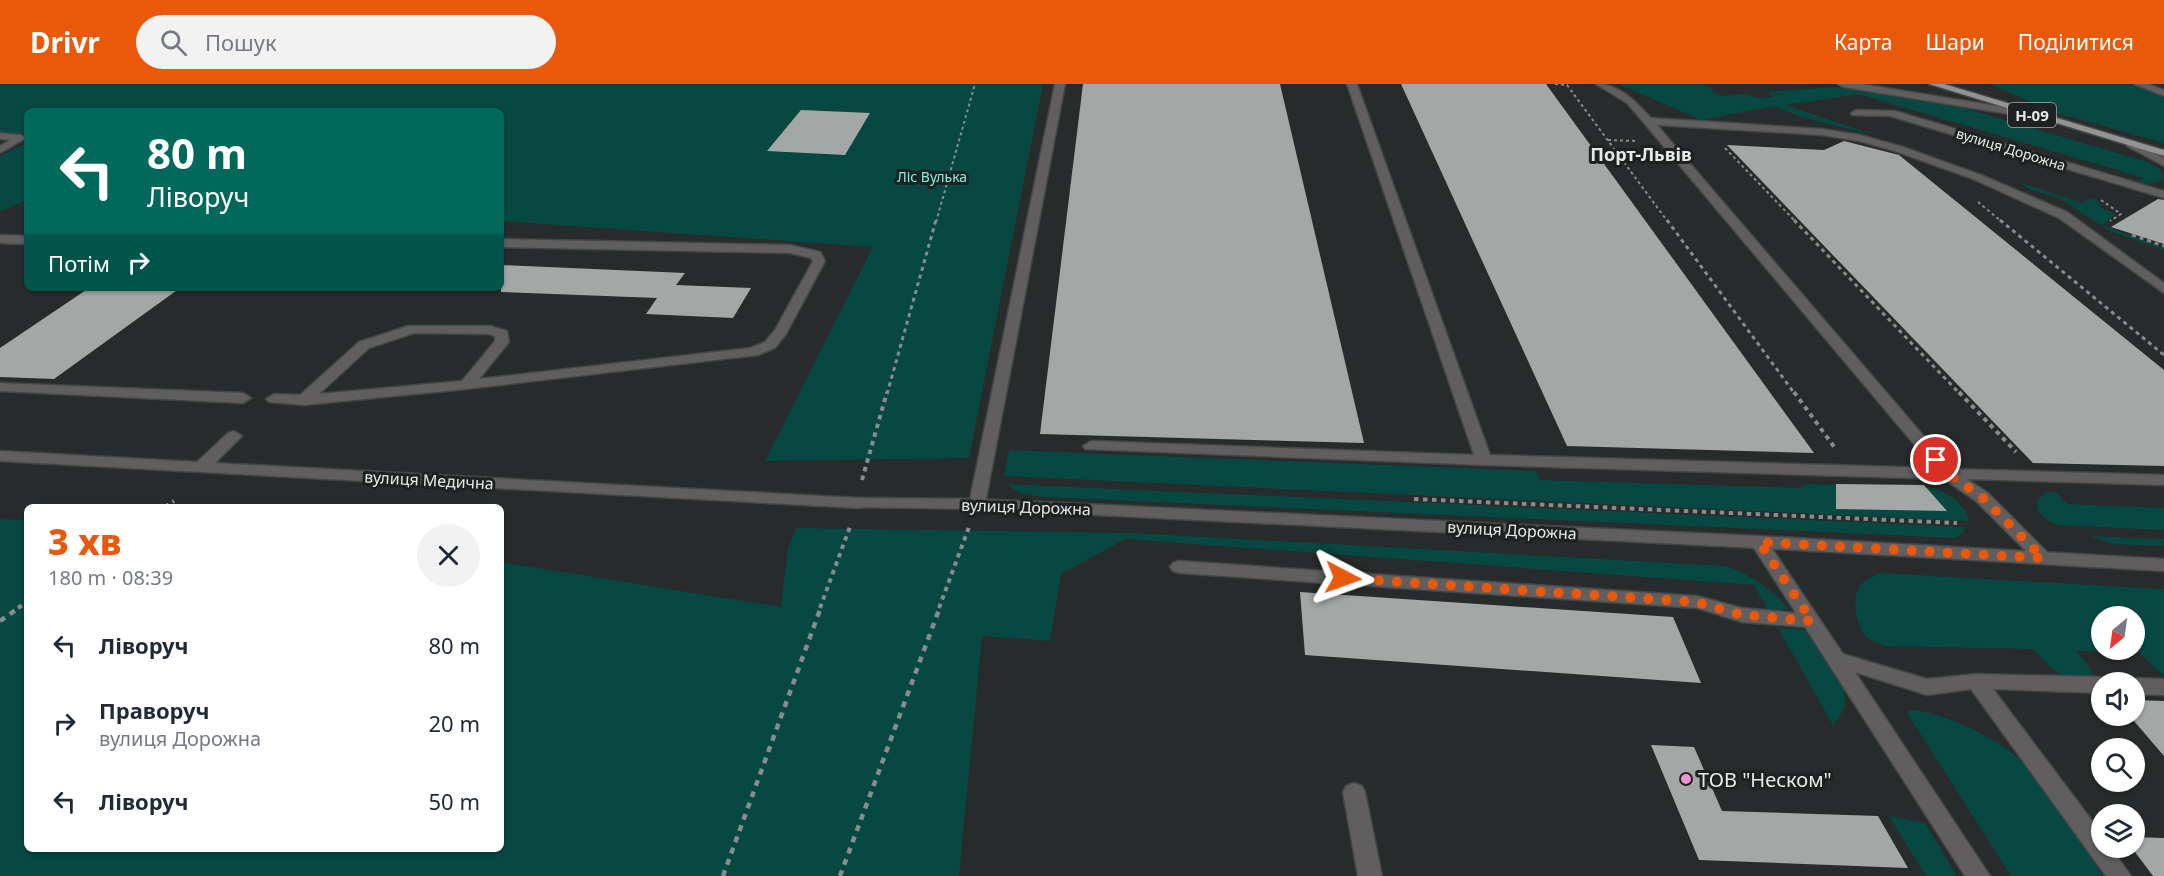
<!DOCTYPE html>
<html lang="uk">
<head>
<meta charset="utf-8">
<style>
  :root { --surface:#fff; --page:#f2f2f3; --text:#1f2937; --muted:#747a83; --accent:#ea580c }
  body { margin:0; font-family:"Noto Sans",sans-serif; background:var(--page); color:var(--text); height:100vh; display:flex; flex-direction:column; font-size:22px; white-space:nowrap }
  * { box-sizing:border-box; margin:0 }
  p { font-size:20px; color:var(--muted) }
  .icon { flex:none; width:33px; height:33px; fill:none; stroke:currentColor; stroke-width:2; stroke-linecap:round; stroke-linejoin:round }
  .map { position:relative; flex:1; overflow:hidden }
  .panel { position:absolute; left:24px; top:420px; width:480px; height:348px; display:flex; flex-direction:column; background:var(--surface); border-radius:9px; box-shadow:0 2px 4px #0004 }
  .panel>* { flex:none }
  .hud { position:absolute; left:24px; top:24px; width:480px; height:183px; border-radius:9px; box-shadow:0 2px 4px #0004; background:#00695c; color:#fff; overflow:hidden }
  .needle { width:39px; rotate:209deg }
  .fabs { position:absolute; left:2091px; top:522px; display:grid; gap:12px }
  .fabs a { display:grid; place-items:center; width:54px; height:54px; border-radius:50%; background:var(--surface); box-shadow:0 2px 4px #0004; font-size:30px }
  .pin { position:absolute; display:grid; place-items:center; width:51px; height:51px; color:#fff; margin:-26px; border:3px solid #fff; border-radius:50%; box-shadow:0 2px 6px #0007 }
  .me { position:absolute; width:66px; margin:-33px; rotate:94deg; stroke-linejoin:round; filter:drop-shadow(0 0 4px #0008) }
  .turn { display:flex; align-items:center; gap:21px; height:126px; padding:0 24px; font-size:27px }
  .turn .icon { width:78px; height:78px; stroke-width:2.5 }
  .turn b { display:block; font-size:42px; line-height:51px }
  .then { display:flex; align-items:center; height:57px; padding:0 24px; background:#0003; gap:12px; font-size:22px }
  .round { display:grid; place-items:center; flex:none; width:63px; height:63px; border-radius:32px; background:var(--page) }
  .overview { display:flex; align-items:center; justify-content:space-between; height:102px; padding:0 24px }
  h1 { font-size:36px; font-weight:800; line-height:45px; color:var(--accent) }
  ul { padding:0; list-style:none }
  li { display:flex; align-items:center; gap:18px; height:78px; padding:0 24px }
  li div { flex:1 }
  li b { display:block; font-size:22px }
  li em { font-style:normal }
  header { display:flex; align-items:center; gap:36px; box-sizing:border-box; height:84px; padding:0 30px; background:var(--accent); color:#fff }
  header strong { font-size:28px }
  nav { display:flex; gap:33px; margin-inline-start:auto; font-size:21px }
  .search { width:420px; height:54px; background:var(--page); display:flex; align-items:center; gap:15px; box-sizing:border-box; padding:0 21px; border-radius:33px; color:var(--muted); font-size:22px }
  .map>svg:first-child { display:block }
  .green { fill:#074842; fill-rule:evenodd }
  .building { fill:#a3a8a7 }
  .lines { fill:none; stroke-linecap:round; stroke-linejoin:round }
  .service-casing { stroke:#434646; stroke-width:3 }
  .minor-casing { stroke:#434646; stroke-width:3 }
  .primary-casing { stroke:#434646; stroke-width:3 }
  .path-far3 { stroke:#898c8c; stroke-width:2; stroke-dasharray:3 3; stroke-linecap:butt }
  .path-far2 { stroke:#898c8c; stroke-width:3; stroke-dasharray:4 4; stroke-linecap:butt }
  .path-far1 { stroke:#898c8c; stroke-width:4; stroke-dasharray:4.5 4.5; stroke-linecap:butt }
  .path { stroke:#898c8c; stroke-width:4.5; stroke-dasharray:6 6; stroke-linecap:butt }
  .service { fill:#605e5f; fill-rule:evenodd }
  .minor { fill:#605e5f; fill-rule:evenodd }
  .primary { fill:#959294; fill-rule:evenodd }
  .route { stroke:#ea580c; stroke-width:10; stroke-dasharray:0 18 }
  .poi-dot { fill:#f391d5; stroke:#1e2121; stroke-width:2 }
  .labels { text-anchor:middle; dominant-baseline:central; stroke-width:6; stroke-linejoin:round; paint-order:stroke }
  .far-street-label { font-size:14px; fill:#e7e9e9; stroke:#1e2121 }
  .far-park-label { font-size:14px; fill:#7cf1e1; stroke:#1e2121 }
  .shield { fill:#1e2121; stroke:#abadad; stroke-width:1.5 }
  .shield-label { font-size:15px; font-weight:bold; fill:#e7e9e9 }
  .street-label { font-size:16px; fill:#e7e9e9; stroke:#1e2121 }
  .far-district-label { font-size:18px; font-weight:bold; fill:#e7e9e9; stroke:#1e2121 }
  .near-poi-label { font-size:20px; fill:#e7e9e9; stroke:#1e2121; text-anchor:start }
</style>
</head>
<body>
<header>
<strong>Drivr</strong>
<div class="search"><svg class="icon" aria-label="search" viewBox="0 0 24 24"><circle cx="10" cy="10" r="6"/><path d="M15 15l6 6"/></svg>Пошук</div>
<nav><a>Карта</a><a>Шари</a><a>Поділитися</a></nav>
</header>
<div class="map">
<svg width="2164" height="792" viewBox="0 0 2164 792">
  <rect width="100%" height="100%" fill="#282b2b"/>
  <g class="green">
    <polygon points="0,0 1043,0 969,374 765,377 873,163 501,137 501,27 27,27 27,51 0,50"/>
    <path d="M1618,0H1705L1714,6L1711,7L1722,12L1746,10L1758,14L1773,13L1767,8L1832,3L1954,21L2148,78C2156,83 2164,85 2164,96L2148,100L2139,98L2144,94L1865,12L1859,10L1785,21L1864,47L1861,48L1801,33L1774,22L1702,36Z"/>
    <polygon points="1990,0 2129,0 2164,13 2164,59 2053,28"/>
    <polygon points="27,59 27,116 0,127 0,72"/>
    <polygon points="2021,99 2082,119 2091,114 2098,118 2101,124 2115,130 2102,141 2164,164 2164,166 2110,147 2061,115 2029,105"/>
    <path d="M1009,366L1536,387L1540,396L1801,404L1808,400L1935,404C1952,412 1963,419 1970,437L1004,392Z"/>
    <path d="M1007,400L1965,443L1964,448L1956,454L1044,413C1030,411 1018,410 1007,400Z"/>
    <polygon points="2046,408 2055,408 2067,420 2164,424 2164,446 2056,441 2044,434 2037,425 2038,416"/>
    <path d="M0,435L27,436V765H501V478L781,523L788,464L796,444L1133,449L1726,482C1751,491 1772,506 1789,525L1768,526L1754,501L1125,455L1061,490L1050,557L982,552L959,792H0Z"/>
    <polygon points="2088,452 2164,455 2164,462 2114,460"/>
    <path d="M1880,489L2164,505V592L2138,568L2076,567L2092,586V592C2068,603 2048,582 2033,565L1885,562C1878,559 1869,556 1864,551C1860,545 1857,535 1856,528C1854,505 1858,498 1880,489ZM2102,532H2134V566H2102Z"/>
    <polygon points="1778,544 1808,546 1834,584 1844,604 1845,624 1833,641"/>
    <path d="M1916,626C1986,641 2037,679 2075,739C2086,756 2092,775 2102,792H2011L1906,627Z"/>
    <polygon points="1889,732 1925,739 1957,792 1926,792"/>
  </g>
  <g class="building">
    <polygon points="1083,0 1280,0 1364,359 1040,350"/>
    <polygon points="1401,0 1546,0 1814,369 1567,362"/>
    <polygon points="801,26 870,29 845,71 767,67"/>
    <polygon points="1844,57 1899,71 2164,286 2164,382 2033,379 1727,61 1824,66"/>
    <polygon points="2158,115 2164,116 2164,160 2111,143"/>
    <polygon points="501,181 685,189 676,201 751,204 733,234 646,230 657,214 501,208"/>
    <polygon points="89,204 180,204 54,295 0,293 0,264"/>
    <polygon points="1836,400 1924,401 1947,427 1836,425"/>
    <polygon points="1300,508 1673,533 1701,599 1305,571"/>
    <polygon points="2134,616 2164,617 2164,672 2134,637"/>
    <polygon points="1651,661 1694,663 1722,727 1878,732 1908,784 1699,776"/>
    <polygon points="2134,753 2164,754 2164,792 2153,792 2132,764 2134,764"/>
  </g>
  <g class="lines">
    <defs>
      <g id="service">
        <polygon points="1055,0 1065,0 985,420 983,424 971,424 969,420"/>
        <path d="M1347,0H1357L1490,371L1934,384L1644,39L1627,19L1596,0C1620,0 1636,18 1651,34L1822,45L1860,51L1903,63L1981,91L2067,128L2164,199V209L2059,134L1973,95L1895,67L1859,57L1822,51L1657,41L1952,385L2164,391V401L1967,395L1988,409L2049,470L2052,474L2049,478H2037L1976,417L1944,395L1484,381L1085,365L1083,362L1091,357L1474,371Z"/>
        <polygon points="1838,0 1861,0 2028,27 2033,30 2028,33 1843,3"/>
        <polygon points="2134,0 2148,0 2164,6 2164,12"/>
        <polygon points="1856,26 1895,27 2164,107 2164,114 1890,32 1852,31 1851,29"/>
        <polygon points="0,49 21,51 26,54 0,69 0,62 10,56 0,55"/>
        <polygon points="2131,57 2164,74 2164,82 2127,62 2126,60"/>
        <polygon points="0,151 27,152 27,160 0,159"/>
        <path d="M501,155L790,161L820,168L825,177L786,250L775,264L758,271L466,305L304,321L269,318L266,315L274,310L300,311L359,258L408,242H490L507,247L509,258L479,295L750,264L765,258L775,246L813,177L811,174L790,169L501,163ZM414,249L489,250L495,252V257L462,297L319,310L369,264Z"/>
        <polygon points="0,299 243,309 251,314 243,319 0,307"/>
        <polygon points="234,347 242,352 215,379 859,414 865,415 867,419 865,423 859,424 0,377 0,367 197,378 228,349"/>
        <polygon points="1759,452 1765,454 1843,570 1927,595 1976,590 2102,593 2109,596 2111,598 2102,598 2102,609 1993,605 2102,750 2102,764 2111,764 2131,792 2106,792 1971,605 1927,611 1855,588 1990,792 1965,792 1805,543 1742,538 1697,524 1179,489 1173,487 1170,483 1173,479 1179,477 1697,512 1742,524 1796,529 1750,458 1753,454"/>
        <polygon points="2134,594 2164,595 2164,611 2134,610 2134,598 2126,598"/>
        <polygon points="1354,699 1362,702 1365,708 1382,792 1358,792 1343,708 1346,702"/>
      </g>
      <polygon id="minor" points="859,414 977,415 1759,452 2164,475 2164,487 1759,464 977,425 853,423 851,419 853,415"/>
      <polygon id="primary" points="1929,0 1944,0 2164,66 2164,72"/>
    </defs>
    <use href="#service" class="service-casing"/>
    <use href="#minor" class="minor-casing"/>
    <use href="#primary" class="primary-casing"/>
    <g class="path-far3">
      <polyline points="1555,0 1567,1 1668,138"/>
      <polyline points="1608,56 1636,57"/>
      <polyline points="1725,64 1796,138"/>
      <polyline points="2101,116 2121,130 2110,137"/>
      <polyline points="1978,118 2002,138"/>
      <polyline points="936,138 975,0"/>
    </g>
    <g class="path-far2">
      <polyline points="1667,136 1795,310"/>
      <polyline points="1794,136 1960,310"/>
      <polyline points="2000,136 2164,271"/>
      <polyline points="2132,151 2164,162"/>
      <polyline points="887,310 936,136"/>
    </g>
    <g class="path-far1">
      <polyline points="1794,308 1835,364"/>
      <polyline points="1959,308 2016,368"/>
      <polyline points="862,396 887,308"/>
      <polyline points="1414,415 1957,439"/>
      <polyline points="165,423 174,417"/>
      <polyline points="18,524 27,518"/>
      <polyline points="820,524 851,440"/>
      <polyline points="939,524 969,443"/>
    </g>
    <g class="path">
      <polyline points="0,537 20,523"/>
      <polyline points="723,792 821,523"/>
      <polyline points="840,792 940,523"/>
    </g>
    <use href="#service" class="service"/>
    <use href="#minor" class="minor"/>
    <use href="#primary" class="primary"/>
  </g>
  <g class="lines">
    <polyline class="route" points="1343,494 1696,518 1742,531 1812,537 1759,458 2043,474 1982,413 1947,389 1936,376"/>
  </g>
  <circle class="poi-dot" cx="1686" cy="695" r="6"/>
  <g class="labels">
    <g class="far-street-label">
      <text transform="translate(2011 65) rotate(17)">вулиця Дорожна</text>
    </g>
    <g class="far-park-label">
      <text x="932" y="92">Ліс Вулька</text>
    </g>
    <rect class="shield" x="2008" y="19" width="48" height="24" rx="4.5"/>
    <g class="shield-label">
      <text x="2032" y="31">Н-09</text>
    </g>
    <g class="street-label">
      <text transform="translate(429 396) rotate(3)">вулиця Медична</text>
      <text transform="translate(1026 423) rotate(2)">вулиця Дорожна</text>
      <text transform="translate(1512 446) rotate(3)">вулиця Дорожна</text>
    </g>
    <g class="far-district-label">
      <text x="1641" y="70">Порт-Львів</text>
    </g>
    <g class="near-poi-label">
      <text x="1698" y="695">ТОВ "Неском"</text>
    </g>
  </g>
</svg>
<div class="fabs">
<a><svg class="needle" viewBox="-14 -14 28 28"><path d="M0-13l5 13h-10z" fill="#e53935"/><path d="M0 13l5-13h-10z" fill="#747a83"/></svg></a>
<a><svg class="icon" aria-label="sound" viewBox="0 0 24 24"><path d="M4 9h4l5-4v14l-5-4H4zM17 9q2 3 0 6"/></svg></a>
<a><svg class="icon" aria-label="search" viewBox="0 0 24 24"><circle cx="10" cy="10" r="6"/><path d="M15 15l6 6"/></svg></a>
<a><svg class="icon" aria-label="layers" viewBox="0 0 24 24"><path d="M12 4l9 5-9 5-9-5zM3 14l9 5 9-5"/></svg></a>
</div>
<div class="pin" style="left:1936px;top:376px;background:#d93025"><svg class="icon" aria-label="arrive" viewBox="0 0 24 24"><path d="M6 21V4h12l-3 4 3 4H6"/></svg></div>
<svg class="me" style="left:1343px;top:494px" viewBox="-20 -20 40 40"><path d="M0-17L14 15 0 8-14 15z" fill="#ea580c" stroke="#fff" stroke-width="4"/></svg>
<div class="hud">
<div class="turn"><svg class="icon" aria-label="left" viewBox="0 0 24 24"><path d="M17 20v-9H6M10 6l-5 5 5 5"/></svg><div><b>80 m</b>Ліворуч</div></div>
<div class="then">Потім<svg class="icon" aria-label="right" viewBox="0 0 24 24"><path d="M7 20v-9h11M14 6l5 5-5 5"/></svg></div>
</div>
<section class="panel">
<div class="overview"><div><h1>3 хв</h1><p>180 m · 08:39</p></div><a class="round"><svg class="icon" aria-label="close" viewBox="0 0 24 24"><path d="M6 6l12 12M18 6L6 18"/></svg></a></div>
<ul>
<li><svg class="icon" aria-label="left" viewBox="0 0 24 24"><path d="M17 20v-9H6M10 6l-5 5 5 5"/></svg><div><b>Ліворуч</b></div><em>80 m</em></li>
<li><svg class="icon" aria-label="right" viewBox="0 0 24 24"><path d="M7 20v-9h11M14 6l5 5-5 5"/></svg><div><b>Праворуч</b><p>вулиця Дорожна</p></div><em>20 m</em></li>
<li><svg class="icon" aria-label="left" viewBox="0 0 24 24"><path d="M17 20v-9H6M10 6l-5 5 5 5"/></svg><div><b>Ліворуч</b></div><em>50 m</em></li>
</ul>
</section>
</div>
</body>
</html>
